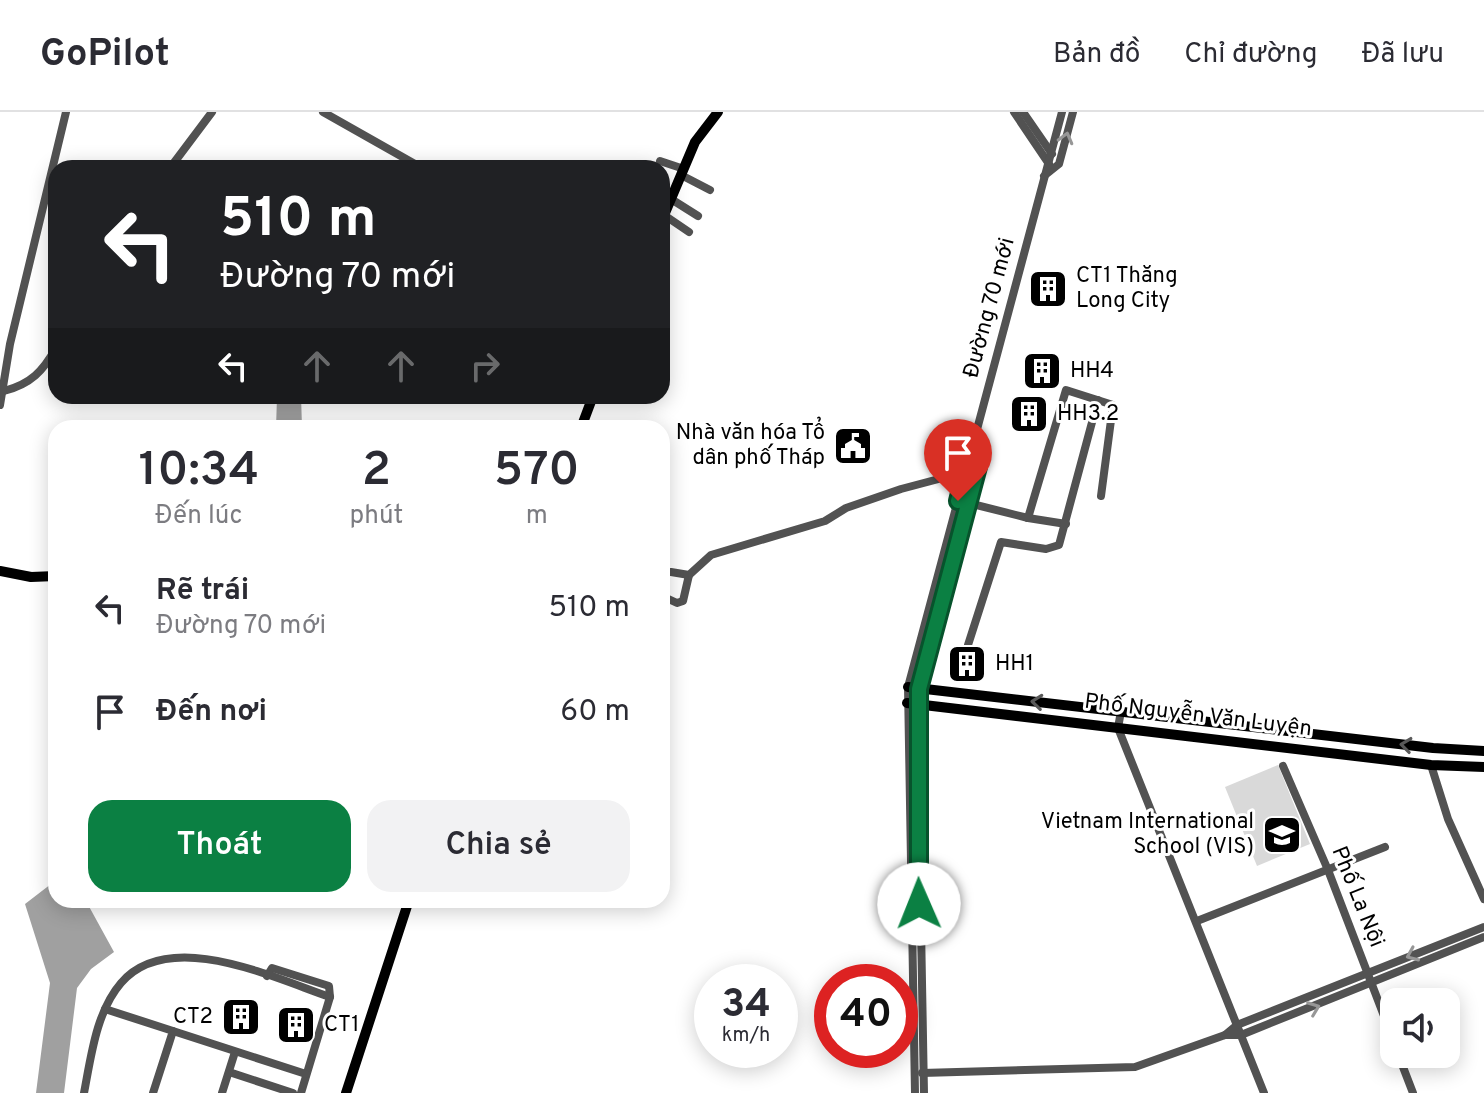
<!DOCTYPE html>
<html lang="vi">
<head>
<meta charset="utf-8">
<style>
  :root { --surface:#fff; --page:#f2f2f3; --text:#2b2b33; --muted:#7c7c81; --line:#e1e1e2; --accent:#0b8043 }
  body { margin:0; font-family:Overpass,sans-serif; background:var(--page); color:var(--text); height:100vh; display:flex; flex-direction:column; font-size:30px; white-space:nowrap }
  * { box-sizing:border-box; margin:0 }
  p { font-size:26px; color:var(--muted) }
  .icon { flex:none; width:44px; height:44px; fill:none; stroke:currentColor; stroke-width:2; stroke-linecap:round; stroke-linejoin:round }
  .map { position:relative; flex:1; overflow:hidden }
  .sheet { position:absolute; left:48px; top:308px; width:622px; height:488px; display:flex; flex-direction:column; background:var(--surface); border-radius:24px; box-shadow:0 4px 20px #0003 }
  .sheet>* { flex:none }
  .banner { position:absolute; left:48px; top:48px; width:622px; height:244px; border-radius:24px; box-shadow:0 4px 20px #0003; background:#202124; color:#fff; overflow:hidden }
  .controls { position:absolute; left:1380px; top:876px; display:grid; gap:16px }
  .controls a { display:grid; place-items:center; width:80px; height:80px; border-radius:16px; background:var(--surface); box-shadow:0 4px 20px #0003; font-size:40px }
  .speed { position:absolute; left:694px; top:852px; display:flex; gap:16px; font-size:40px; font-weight:700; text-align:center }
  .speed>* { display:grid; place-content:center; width:104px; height:104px; border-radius:50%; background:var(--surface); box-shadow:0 4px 20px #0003; line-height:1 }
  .speed small { font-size:20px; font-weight:400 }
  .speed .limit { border:12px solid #d22; background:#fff; color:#111 }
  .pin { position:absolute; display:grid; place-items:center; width:68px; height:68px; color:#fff; margin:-82px -34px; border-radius:50% 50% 50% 0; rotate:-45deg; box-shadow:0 0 8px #0007 }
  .pin .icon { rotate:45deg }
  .me { position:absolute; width:88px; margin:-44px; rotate:359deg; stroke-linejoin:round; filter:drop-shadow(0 0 6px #0008) }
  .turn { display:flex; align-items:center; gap:28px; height:168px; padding:0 40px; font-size:36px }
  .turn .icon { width:104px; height:104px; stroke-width:2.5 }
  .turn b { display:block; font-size:56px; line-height:68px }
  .lanes { display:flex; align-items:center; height:76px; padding:0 40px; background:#0003; justify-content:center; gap:40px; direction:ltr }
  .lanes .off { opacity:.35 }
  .eta { display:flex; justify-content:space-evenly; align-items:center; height:136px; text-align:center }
  .eta b { font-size:48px; font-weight:600; line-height:56px }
  .action { display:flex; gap:16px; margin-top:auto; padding:16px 40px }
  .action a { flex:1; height:92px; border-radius:24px; background:var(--accent); color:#fff; font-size:32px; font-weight:600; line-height:92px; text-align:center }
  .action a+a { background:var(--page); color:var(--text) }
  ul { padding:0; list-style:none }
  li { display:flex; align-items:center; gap:24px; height:104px; padding:0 40px }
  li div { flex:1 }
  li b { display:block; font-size:30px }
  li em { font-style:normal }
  header { display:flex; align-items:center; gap:48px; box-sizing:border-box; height:112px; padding:0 40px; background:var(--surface); border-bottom:2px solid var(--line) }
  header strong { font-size:38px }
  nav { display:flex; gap:44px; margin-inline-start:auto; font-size:28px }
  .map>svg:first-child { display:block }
  .green { fill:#d9d9d9 }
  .water { fill:#a0a0a0 }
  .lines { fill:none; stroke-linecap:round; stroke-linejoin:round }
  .minor { stroke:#525252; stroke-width:8 }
  .major { stroke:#000; stroke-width:10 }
  .oneway { stroke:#979797 }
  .oneway2 { stroke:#595959 }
  .route-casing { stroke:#07532c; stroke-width:20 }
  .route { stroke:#0b8043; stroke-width:14 }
  .labels { text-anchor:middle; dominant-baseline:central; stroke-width:6; stroke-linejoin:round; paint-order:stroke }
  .poi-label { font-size:22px; fill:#000; stroke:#fff; text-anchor:start }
  .street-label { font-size:22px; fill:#000; stroke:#fff }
</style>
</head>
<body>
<header>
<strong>GoPilot</strong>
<nav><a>Bản đồ</a><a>Chỉ đường</a><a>Đã lưu</a></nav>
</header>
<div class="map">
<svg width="1484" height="981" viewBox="0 0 1484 981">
  <rect width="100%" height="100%" fill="#fff"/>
  <polygon class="green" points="1278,653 1310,732 1257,754 1225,675"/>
  <g class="water">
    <polygon points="277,284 301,284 302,316 276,316"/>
    <polygon points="51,772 56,774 56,788 86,789 114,840 91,857 77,876 64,981 36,981 50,871 25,792"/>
  </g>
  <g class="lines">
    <g class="minor">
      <polyline points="323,0 422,56"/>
      <polyline points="1014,0 1049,52"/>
      <polyline points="1023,0 1052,42"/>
      <polyline points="660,49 684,57"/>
      <polyline points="170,56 212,0"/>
      <polyline points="681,63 710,78"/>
      <polyline points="1044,64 1059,52 1073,0"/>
      <polyline points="671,87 698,104"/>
      <polyline points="664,103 689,120"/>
      <path d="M4,279C31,272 43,259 56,236"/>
      <polyline points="0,293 10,232 66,0"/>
      <polyline points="968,391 1028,406"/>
      <polyline points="1066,412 1028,406 1066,278 1113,293 1101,384"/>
      <polyline points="671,460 689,463 711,443 825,409 846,396 901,377 965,360"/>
      <polyline points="662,484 677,491 683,489 689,463"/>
      <polyline points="968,533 1001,430 1046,437 1059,433 1098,288"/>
      <polyline points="1121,599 1118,616 1264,981"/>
      <polyline points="1431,653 1448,707 1484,787"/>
      <polyline points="1283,654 1328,758 1394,930"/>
      <polyline points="1197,809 1385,735"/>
      <polyline points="267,864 272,856 329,874 330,885 301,981"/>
      <polyline points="105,897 173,919 153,981"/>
      <polyline points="173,919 306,962"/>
      <polyline points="1225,923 1237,913 1484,815"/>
      <polyline points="1398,942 1413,981"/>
      <polyline points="229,960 293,981"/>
      <polyline points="922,961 1135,955 1225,923 1241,923 1484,825"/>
      <path d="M84,981C91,945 96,900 121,871C169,815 274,866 330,885"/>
      <polyline points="222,981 235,940"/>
      <polyline points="915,981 908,575 1062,0"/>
      <polyline points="924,981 917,593 978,355 972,338"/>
    </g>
    <g class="major">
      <polyline points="662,108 695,30 718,0"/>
      <polyline points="581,316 593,284"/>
      <polyline points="0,459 31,465 56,464"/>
      <polyline points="908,575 1433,636 1484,639"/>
      <polyline points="907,591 1431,653 1484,655"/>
      <polyline points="346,981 409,788"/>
    </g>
  </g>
  <defs><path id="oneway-chevron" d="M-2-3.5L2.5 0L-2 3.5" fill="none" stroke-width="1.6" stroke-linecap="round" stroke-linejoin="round" transform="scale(2)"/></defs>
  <g class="oneway">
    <use href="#oneway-chevron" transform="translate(1066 26) rotate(-75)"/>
    <use href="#oneway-chevron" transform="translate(1412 843) rotate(157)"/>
    <use href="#oneway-chevron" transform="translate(1314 896) rotate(-21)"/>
  </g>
  <g class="oneway2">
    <use href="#oneway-chevron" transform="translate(1037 590) rotate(-174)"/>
    <use href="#oneway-chevron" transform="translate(1406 633) rotate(-173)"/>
  </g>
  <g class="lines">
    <defs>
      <polyline id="route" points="919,792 919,577 978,355 971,337 958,389"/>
    </defs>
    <use href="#route" class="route-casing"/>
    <use href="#route" class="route"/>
  </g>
  <defs>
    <symbol id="building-square" viewBox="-11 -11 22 22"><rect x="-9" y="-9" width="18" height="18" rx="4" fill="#000" stroke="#fff"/><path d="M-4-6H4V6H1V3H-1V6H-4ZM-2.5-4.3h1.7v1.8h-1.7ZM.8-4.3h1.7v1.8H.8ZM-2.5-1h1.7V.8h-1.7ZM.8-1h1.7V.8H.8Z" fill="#fff"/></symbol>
    <symbol id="civic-square" viewBox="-11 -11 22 22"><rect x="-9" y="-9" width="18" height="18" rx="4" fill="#000" stroke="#fff"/><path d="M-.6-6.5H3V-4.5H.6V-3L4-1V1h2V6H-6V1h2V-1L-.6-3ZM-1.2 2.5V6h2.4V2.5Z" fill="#fff"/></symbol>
    <symbol id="school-square" viewBox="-11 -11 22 22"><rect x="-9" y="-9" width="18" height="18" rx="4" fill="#000" stroke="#fff"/><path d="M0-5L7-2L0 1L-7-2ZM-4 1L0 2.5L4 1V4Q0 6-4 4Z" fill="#fff"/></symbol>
  </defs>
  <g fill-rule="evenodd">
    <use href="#building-square" x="1026" y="155" width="44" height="44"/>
    <use href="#building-square" x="1020" y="237" width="44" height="44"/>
    <use href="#building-square" x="1007" y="280" width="44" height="44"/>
    <use href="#civic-square" x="831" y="312" width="44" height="44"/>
    <use href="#building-square" x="945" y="530" width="44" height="44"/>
    <use href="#school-square" x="1260" y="701" width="44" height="44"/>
    <use href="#building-square" x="219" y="883" width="44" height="44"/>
    <use href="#building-square" x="274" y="891" width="44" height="44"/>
  </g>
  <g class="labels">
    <g class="poi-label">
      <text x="1076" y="164">CT1 Thăng<tspan x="1076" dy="25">Long City</tspan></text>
      <text x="1070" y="259">HH4</text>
      <text x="1057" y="302">HH3.2</text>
      <text x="825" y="321" text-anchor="end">Nhà văn hóa Tổ<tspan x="825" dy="25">dân phố Tháp</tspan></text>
      <text x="995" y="552">HH1</text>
      <text x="1254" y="710" text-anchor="end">Vietnam International<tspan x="1254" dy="25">School (VIS)</tspan></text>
      <text x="213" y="905" text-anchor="end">CT2</text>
      <text x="324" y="913">CT1</text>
    </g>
    <g class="street-label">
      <text transform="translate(990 196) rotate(-75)">Đường 70 mới</text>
      <text transform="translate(1198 604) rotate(7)">Phố Nguyễn Văn Luyện</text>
      <text transform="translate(1357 785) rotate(68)">Phố La Nội</text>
    </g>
  </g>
</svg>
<div class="controls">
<a><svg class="icon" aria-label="sound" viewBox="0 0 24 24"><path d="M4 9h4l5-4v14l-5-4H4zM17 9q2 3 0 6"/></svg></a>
</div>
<div class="speed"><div>34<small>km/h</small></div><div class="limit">40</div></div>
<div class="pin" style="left:958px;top:389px;background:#d93025"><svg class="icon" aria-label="arrive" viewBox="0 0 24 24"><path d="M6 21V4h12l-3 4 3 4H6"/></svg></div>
<svg class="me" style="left:919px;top:792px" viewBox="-20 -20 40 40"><circle r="19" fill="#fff"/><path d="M0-13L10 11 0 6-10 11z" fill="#0b8043"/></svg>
<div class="banner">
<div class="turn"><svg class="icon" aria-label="left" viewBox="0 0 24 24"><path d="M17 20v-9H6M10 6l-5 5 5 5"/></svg><div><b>510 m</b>Đường 70 mới</div></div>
<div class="lanes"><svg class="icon" aria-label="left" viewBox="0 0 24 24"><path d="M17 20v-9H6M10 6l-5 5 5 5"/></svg><svg class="icon off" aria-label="ahead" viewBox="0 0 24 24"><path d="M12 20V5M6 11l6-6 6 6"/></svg><svg class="icon off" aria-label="ahead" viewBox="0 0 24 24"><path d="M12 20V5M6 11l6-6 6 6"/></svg><svg class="icon off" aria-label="right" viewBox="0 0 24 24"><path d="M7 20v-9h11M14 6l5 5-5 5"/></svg></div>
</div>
<section class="sheet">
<div class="eta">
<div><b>10:34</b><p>Đến lúc</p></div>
<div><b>2</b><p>phút</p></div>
<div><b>570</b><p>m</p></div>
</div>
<ul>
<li><svg class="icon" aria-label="left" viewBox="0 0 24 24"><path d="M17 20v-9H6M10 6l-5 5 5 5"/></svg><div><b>Rẽ trái</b><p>Đường 70 mới</p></div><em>510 m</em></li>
<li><svg class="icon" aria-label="arrive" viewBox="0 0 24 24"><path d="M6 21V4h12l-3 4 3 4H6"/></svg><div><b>Đến nơi</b></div><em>60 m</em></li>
</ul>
<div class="action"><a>Thoát</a><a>Chia sẻ</a></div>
</section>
</div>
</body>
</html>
